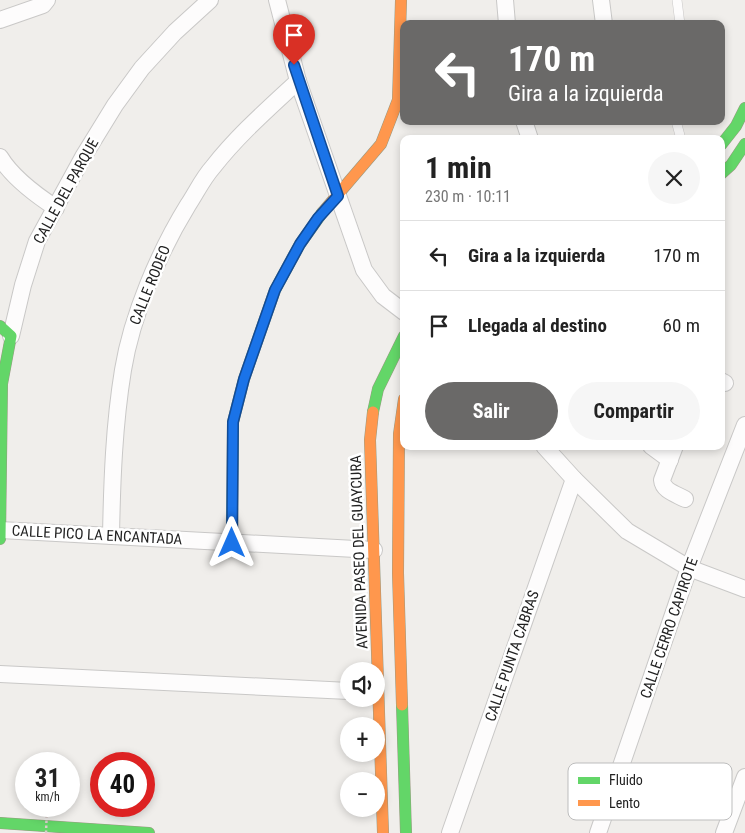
<!DOCTYPE html>
<html lang="es">
<head>
<meta charset="utf-8">
<style>
  :root { --surface:#fff; --page:#f6f6f6; --text:#222; --muted:#767676; --line:#e0e0e0; --accent:#6a6968 }
  body { margin:0; font-family:"Roboto Condensed",sans-serif; background:var(--page); color:var(--text); height:100vh; display:flex; flex-direction:column; font-size:19px; white-space:nowrap }
  * { box-sizing:border-box; margin:0 }
  p { font-size:16px; color:var(--muted) }
  .icon { flex:none; width:28px; height:28px; fill:none; stroke:currentColor; stroke-width:2; stroke-linecap:round; stroke-linejoin:round }
  .map { position:relative; flex:1; overflow:hidden }
  .panel { position:absolute; left:400px; top:135px; width:325px; height:315px; display:flex; flex-direction:column; background:var(--surface); border-radius:10px; box-shadow:0 2px 8px #0003 }
  .panel>* { flex:none }
  .banner { position:absolute; left:400px; top:20px; width:325px; height:105px; border-radius:10px; box-shadow:0 2px 8px #0003; background:#6a6968; color:#fff; overflow:hidden }
  .controls { position:absolute; left:340px; top:662px; display:grid; gap:10px }
  .controls a { display:grid; place-items:center; width:45px; height:45px; border-radius:50%; background:var(--surface); box-shadow:0 2px 8px #0003; font-size:25px }
  .speed { position:absolute; left:15px; top:752px; display:flex; gap:10px; font-size:25px; font-weight:700; text-align:center }
  .speed>* { display:grid; place-content:center; width:65px; height:65px; border-radius:50%; background:var(--surface); box-shadow:0 2px 8px #0003; line-height:1 }
  .speed small { font-size:12px; font-weight:400 }
  .speed .limit { border:8px solid #d22; background:#fff; color:#111 }
  .pin { position:absolute; display:grid; place-items:center; width:42px; height:42px; color:#fff; margin:-51px -21px; border-radius:50% 50% 50% 0; rotate:-45deg; box-shadow:0 0 5px #0007 }
  .pin .icon { rotate:45deg }
  .me { position:absolute; width:55px; margin:-28px; rotate:0deg; stroke-linejoin:round; filter:drop-shadow(0 0 4px #0008) }
  .turn { display:flex; align-items:center; gap:18px; height:105px; padding:0 25px; font-size:22px }
  .turn .icon { width:65px; height:65px; stroke-width:2.5 }
  .turn b { display:block; font-size:35px; line-height:42px }
  .round { display:grid; place-items:center; flex:none; width:52px; height:52px; border-radius:26px; background:var(--page) }
  .head { display:flex; align-items:center; justify-content:space-between; height:85px; padding:0 25px }
  h1 { font-size:30px; font-weight:700; line-height:38px }
  .button { display:flex; gap:10px; margin-top:auto; padding:10px 25px }
  .button a { flex:1; height:58px; border-radius:30px; background:var(--accent); color:#fff; font-size:20px; font-weight:700; line-height:58px; text-align:center }
  .button a+a { background:var(--page); color:var(--text) }
  ul { padding:0; list-style:none }
  li { display:flex; align-items:center; gap:15px; height:70px; padding:0 25px; border-top:1px solid var(--line) }
  li div { flex:1 }
  li b { display:block; font-size:19px }
  li em { font-style:normal }
  .map>svg:first-child { display:block }
  .lines { fill:none; stroke-linecap:round; stroke-linejoin:round }
  .lane-casing { stroke:#c9c8c7; stroke-width:10 }
  .street-casing { stroke:#c9c8c7; stroke-width:18 }
  .fast-casing { stroke:#999a82; stroke-width:12 }
  .slow-casing { stroke:#999a82; stroke-width:12 }
  .lane { stroke:#fdfcfc; stroke-width:9 }
  .street { stroke:#fdfcfc; stroke-width:16 }
  .fast { stroke:#63d668; stroke-width:11 }
  .slow { stroke:#ff974d; stroke-width:11 }
  .path-bridge { stroke:#dccecd; stroke-width:2.5; stroke-dasharray:2.5 2.5; stroke-linecap:butt }
  .route-casing { stroke:#114b97; stroke-width:12 }
  .route { stroke:#1a73e8; stroke-width:9 }
  .labels { text-anchor:middle; dominant-baseline:central; stroke-width:5; stroke-linejoin:round; paint-order:stroke }
  .street-label { font-size:15px; fill:#222; stroke:#fff }
  .key { fill:#fff; stroke:#bdbdbd; stroke-width:1 }
  .key-label { font-size:14px; fill:#222 }
</style>
</head>
<body>
<div class="map">
<svg width="745" height="833" viewBox="0 0 745 833">
  <rect width="100%" height="100%" fill="#f0eeeb"/>
  <g class="lines">
    <defs>
      <g id="lane">
        <polyline points="677,0 680,24"/>
        <polyline points="676,121 681,139"/>
      </g>
      <g id="street">
        <polyline points="277,0 298,81 364,270 383,296 404,312"/>
        <polyline points="505,0 507,24"/>
        <polyline points="601,0 604,24"/>
        <polyline points="0,20 43,5 47,0"/>
        <polyline points="524,121 530,139"/>
        <path d="M0,157C12,177 36,195 56,208"/>
        <polyline points="11,336 23,285 37,241 83,157 115,105 142,68 175,32 210,0"/>
        <polyline points="721,381 725,383"/>
        <polyline points="544,446 574,479 627,531 689,568 745,589"/>
        <polyline points="651,446 670,460"/>
        <path d="M675,446L662,480C663,491 676,494 685,499"/>
        <polyline points="0,530 374,550"/>
        <path d="M111,536C112,481 114,425 123,370C132,315 159,252 188,205C196,193 203,178 213,167C238,135 269,108 298,81"/>
        <polyline points="0,674 349,691"/>
        <polyline points="450,833 574,479"/>
        <polyline points="598,833 689,568 745,425"/>
        <polyline points="724,833 745,777"/>
      </g>
      <g id="fast">
        <polyline points="721,145 736,126 745,108"/>
        <polyline points="721,174 731,165 745,144"/>
        <polyline points="0,326 11,336 2,384 0,539"/>
        <polyline points="373,412 378,389 404,336"/>
        <polyline points="232,543 233,422 244,379 275,290 300,244 322,213"/>
        <polyline points="402,705 406,833"/>
        <polyline points="0,823 149,833"/>
      </g>
      <g id="slow">
        <polyline points="322,213 381,144 398,100 401,0"/>
        <polyline points="373,412 370,440 383,833"/>
        <polyline points="402,705 398,573 399,434 404,399"/>
      </g>
    </defs>
    <use href="#lane" class="lane-casing"/>
    <use href="#street" class="street-casing"/>
    <use href="#fast" class="fast-casing"/>
    <use href="#slow" class="slow-casing"/>
    <use href="#lane" class="lane"/>
    <use href="#street" class="street"/>
    <use href="#fast" class="fast"/>
    <use href="#slow" class="slow"/>
    <polyline class="path-bridge" points="46,833 47,807"/>
  </g>
  <g class="lines">
    <defs>
      <polyline id="route" points="232,543 233,422 244,379 275,290 300,244 318,218 338,196 294,65"/>
    </defs>
    <use href="#route" class="route-casing"/>
    <use href="#route" class="route"/>
  </g>
  <g class="labels">
    <g class="street-label">
      <text transform="translate(66 191) rotate(-61)">CALLE DEL PARQUE</text>
      <text transform="translate(150 285) rotate(-68)">CALLE RODEO</text>
      <text transform="translate(97 535) rotate(3)">CALLE PICO LA ENCANTADA</text>
      <text transform="translate(359 552) rotate(-92)">AVENIDA PASEO DEL GUAYCURA</text>
      <text transform="translate(669 628) rotate(-71)">CALLE CERRO CAPIROTE</text>
      <text transform="translate(512 656) rotate(-71)">CALLE PUNTA CABRAS</text>
    </g>
  </g>
  <rect x="568" y="763" width="164" height="57" rx="8" class="key"/>
  <rect x="578" y="777" width="22" height="7" fill="#63d668"/>
  <rect x="578" y="800" width="22" height="6" fill="#ff974d"/>
  <g class="key-label">
    <text x="609" y="785">Fluido</text>
    <text x="609" y="808">Lento</text>
  </g>
</svg>
<div class="controls">
<a><svg class="icon" aria-label="sound" viewBox="0 0 24 24"><path d="M4 9h4l5-4v14l-5-4H4zM17 9q2 3 0 6"/></svg></a>
<a>+</a>
<a>−</a>
</div>
<div class="speed"><div>31<small>km/h</small></div><div class="limit">40</div></div>
<div class="pin" style="left:294px;top:65px;background:#d93025"><svg class="icon" aria-label="arrive" viewBox="0 0 24 24"><path d="M6 21V4h12l-3 4 3 4H6"/></svg></div>
<svg class="me" style="left:232px;top:543px" viewBox="-20 -20 40 40"><path d="M0-17L14 15 0 8-14 15z" fill="#1a73e8" stroke="#fff" stroke-width="4"/></svg>
<div class="banner">
<div class="turn"><svg class="icon" aria-label="left" viewBox="0 0 24 24"><path d="M17 20v-9H6M10 6l-5 5 5 5"/></svg><div><b>170 m</b>Gira a la izquierda</div></div>
</div>
<section class="panel">
<div class="head"><div><h1>1 min</h1><p>230 m · 10:11</p></div><a class="round"><svg class="icon" aria-label="close" viewBox="0 0 24 24"><path d="M6 6l12 12M18 6L6 18"/></svg></a></div>
<ul>
<li><svg class="icon" aria-label="left" viewBox="0 0 24 24"><path d="M17 20v-9H6M10 6l-5 5 5 5"/></svg><div><b>Gira a la izquierda</b></div><em>170 m</em></li>
<li><svg class="icon" aria-label="arrive" viewBox="0 0 24 24"><path d="M6 21V4h12l-3 4 3 4H6"/></svg><div><b>Llegada al destino</b></div><em>60 m</em></li>
</ul>
<div class="button"><a>Salir</a><a>Compartir</a></div>
</section>
</div>
</body>
</html>
